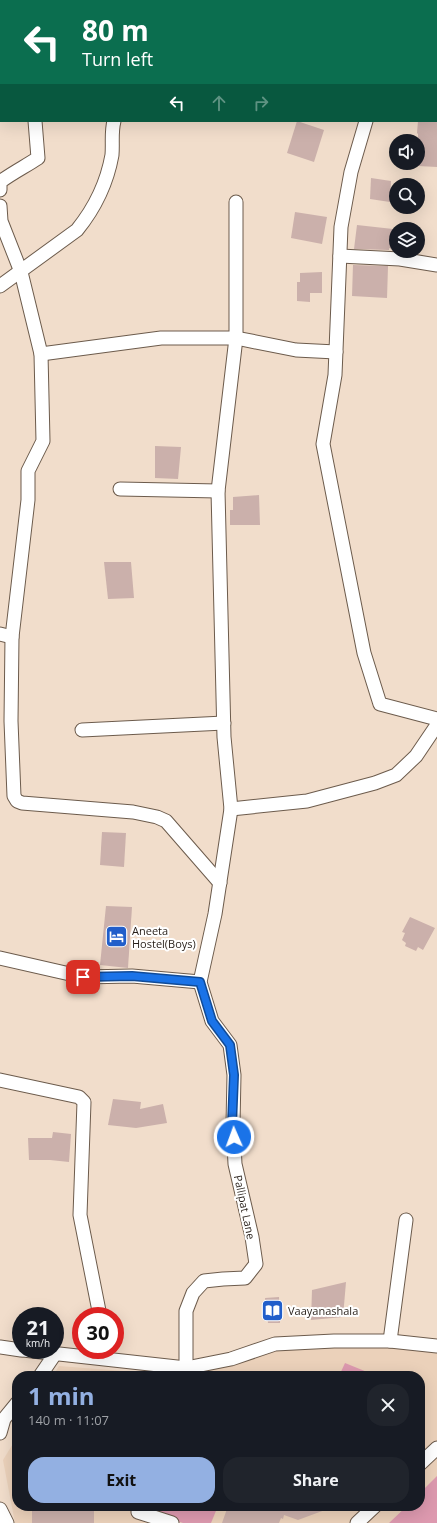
<!DOCTYPE html>
<html lang="en">
<head>
<meta charset="utf-8">
<style>
  :root { --surface:#171b24; --page:#20242c; --text:#f1f3f6; --muted:#9ea1a6; --accent:#93b0e2 }
  body { margin:0; font-family:"Open Sans",sans-serif; background:var(--page); color:var(--text); height:100vh; display:flex; flex-direction:column; font-size:15px; white-space:nowrap }
  * { box-sizing:border-box; margin:0 }
  p { font-size:13px; color:var(--muted) }
  .icon { flex:none; width:22px; height:22px; fill:none; stroke:currentColor; stroke-width:2; stroke-linecap:round; stroke-linejoin:round }
  .map { position:relative; flex:1; overflow:hidden }
  .sheet { position:absolute; left:12px; top:1371px; width:413px; height:140px; display:flex; flex-direction:column; background:var(--surface); border-radius:16px; box-shadow:0 4px 16px #0002 }
  .sheet>* { flex:none }
  .guide { position:absolute; left:0px; top:0px; width:437px; height:122px; box-shadow:0 4px 16px #0002; background:#0b6e4f; color:#fff; overflow:hidden }
  .buttons { position:absolute; left:389px; top:134px; display:grid; gap:8px }
  .buttons a { display:grid; place-items:center; width:36px; height:36px; border-radius:50%; background:var(--surface); box-shadow:0 4px 16px #0002; font-size:20px }
  .speed { position:absolute; left:12px; top:1307px; display:flex; gap:8px; font-size:20px; font-weight:700; text-align:center }
  .speed>* { display:grid; place-content:center; width:52px; height:52px; border-radius:50%; background:var(--surface); box-shadow:0 4px 16px #0002; line-height:1 }
  .speed small { font-size:10px; font-weight:400 }
  .speed .limit { border:6px solid #d22; background:#fff; color:#111 }
  .pin { position:absolute; display:grid; place-items:center; width:34px; height:34px; color:#fff; margin:-17px; border-radius:8px; box-shadow:0 2px 6px #0006 }
  .me { position:absolute; width:44px; margin:-22px; rotate:358deg; stroke-linejoin:round; filter:drop-shadow(0 0 3px #0008) }
  .turn { display:flex; align-items:center; gap:14px; height:84px; padding:0 16px; font-size:18px }
  .turn .icon { width:52px; height:52px; stroke-width:2.5 }
  .turn b { display:block; font-size:28px; line-height:34px }
  .lanes { display:flex; align-items:center; height:38px; padding:0 16px; background:#0003; justify-content:center; gap:20px; direction:ltr }
  .lanes .off { opacity:.35 }
  .round { display:grid; place-items:center; flex:none; width:42px; height:42px; border-radius:16px; background:var(--page) }
  .head { display:flex; align-items:center; justify-content:space-between; height:68px; padding:0 16px }
  h1 { font-size:24px; font-weight:700; line-height:30px; color:var(--accent) }
  .action { display:flex; gap:8px; margin-top:auto; padding:8px 16px }
  .action a { flex:1; height:46px; border-radius:16px; background:var(--accent); color:#111; font-size:16px; font-weight:700; line-height:46px; text-align:center }
  .action a+a { background:var(--page); color:var(--text) }
  .map>svg:first-child { display:block }
  .built { fill:#ebd1ba }
  .green { fill:#dd99af }
  .building { fill:#cbb0ab }
  .lines { fill:none; stroke-linecap:round; stroke-linejoin:round }
  .lane-casing { stroke:#6c5b4c; stroke-width:9 }
  .street-casing { stroke:#6c5b4c; stroke-width:15 }
  .lane { stroke:#fff; stroke-width:7 }
  .street { stroke:#fff; stroke-width:13 }
  .route-casing { stroke:#114b97; stroke-width:10 }
  .route { stroke:#1a73e8; stroke-width:7 }
  .labels { text-anchor:middle; dominant-baseline:central; stroke-width:4; stroke-linejoin:round; paint-order:stroke }
  .poi-label { font-size:11px; fill:#271f19; stroke:#fff; text-anchor:start }
  .street-label { font-size:11px; fill:#271f19; stroke:#fff }
</style>
</head>
<body>
<div class="map">
<svg width="437" height="1523" viewBox="0 0 437 1523">
  <rect width="100%" height="100%" fill="#f1ddcb"/>
  <polygon class="built" points="389,1343 437,1352 437,1523 15,1523 3,1460 17,1437 17,1506 420,1506 420,1376 53,1376 59,1366 188,1376 278,1346"/>
  <g class="green">
    <polygon points="345,1363 372,1374 371,1376 339,1376"/>
    <polygon points="437,1476 437,1523 389,1523 407,1506 420,1506 420,1493"/>
    <polygon points="142,1506 218,1506 211,1523 183,1523 141,1509"/>
  </g>
  <g class="building">
    <polygon points="297,121 324,130 314,162 287,153"/>
    <polygon points="418,121 437,121 437,167 418,166 418,134 417,133"/>
    <polygon points="371,178 391,181 390,202 370,199"/>
    <polygon points="295,212 327,217 322,244 291,238"/>
    <polygon points="357,225 393,229 391,249 389,248 389,250 354,249"/>
    <polygon points="353,265 388,266 387,298 352,296"/>
    <polygon points="322,272 322,293 310,293 310,302 297,301 297,282 300,282 300,273"/>
    <polygon points="155,446 181,447 178,479 155,478"/>
    <polygon points="259,495 260,525 230,525 230,510 233,510 233,497"/>
    <polygon points="104,562 131,562 134,598 108,599"/>
    <polygon points="102,832 126,833 124,867 100,865"/>
    <polygon points="106,906 132,907 128,968 100,965"/>
    <polygon points="410,917 435,928 423,950 418,947 416,951 405,946 406,943 402,940 405,933 402,932"/>
    <polygon points="113,1099 141,1102 140,1109 163,1104 167,1123 136,1128 108,1125"/>
    <polygon points="53,1132 71,1134 69,1162 50,1160 29,1160 28,1138 52,1138"/>
    <polygon points="346,1282 343,1317 311,1320 312,1290"/>
    <polygon points="279,1297 280,1323 268,1323 265,1298"/>
    <rect x="32" y="1506" width="62" height="17"/>
    <polygon points="228,1506 333,1506 333,1507 298,1520 284,1515 283,1519 281,1518 279,1523 222,1523"/>
  </g>
  <g class="lines">
    <defs>
      <g id="lane">
        <polyline points="352,0 352,1"/>
        <polyline points="391,0 391,1"/>
      </g>
      <g id="street">
        <polyline points="28,0 28,1"/>
        <polyline points="0,90 1,90"/>
        <polyline points="366,121 351,172 341,227 335,375 323,444 364,653 380,704 437,719"/>
        <path d="M0,190V182C12,173 26,166 38,158L35,121"/>
        <polyline points="0,206 1,221 21,272 41,354 43,441 28,471 28,500 12,637 11,721 14,796 17,801 22,803 133,812 157,817 166,821 220,883"/>
        <polyline points="340,256 400,259 437,265"/>
        <path d="M0,286L77,230C94,209 107,183 112,155C113,144 111,132 114,121"/>
        <polyline points="41,354 161,338 236,338 296,350 336,352"/>
        <polyline points="120,489 218,491"/>
        <polyline points="0,634 12,637"/>
        <polyline points="82,730 224,723"/>
        <polyline points="231,809 307,801 375,783 396,775 416,756 437,725"/>
        <polyline points="0,958 83,977 132,976 200,982"/>
        <polyline points="0,1080 79,1097 84,1102 80,1215 100,1316"/>
        <polyline points="390,1341 406,1220"/>
        <polyline points="0,1347 21,1350"/>
        <polyline points="23,1350 186,1368 231,1359 275,1344 334,1341 390,1341 437,1346"/>
        <polyline points="186,1368 186,1311 193,1293 204,1281 223,1279 245,1278 256,1264 252,1237 235,1164 233,1124 234,1075 230,1045 212,1021 200,982 215,914 231,809 224,737 218,491 236,338 236,202"/>
        <polyline points="40,1376 55,1354"/>
        <polyline points="0,1433 4,1419 17,1403"/>
        <polyline points="420,1464 437,1448"/>
        <polyline points="0,1509 7,1523"/>
        <polyline points="138,1512 172,1523"/>
        <polyline points="357,1523 375,1506"/>
      </g>
    </defs>
    <use href="#lane" class="lane-casing"/>
    <use href="#street" class="street-casing"/>
    <use href="#lane" class="lane"/>
    <use href="#street" class="street"/>
  </g>
  <g class="lines">
    <defs>
      <polyline id="route" points="83,977 132,976 200,982 212,1021 230,1045 234,1075 232,1124 234,1137"/>
    </defs>
    <use href="#route" class="route-casing"/>
    <use href="#route" class="route"/>
  </g>
  <defs>
    <symbol id="hotel-square" viewBox="-11 -11 22 22"><rect x="-9" y="-9" width="18" height="18" rx="4" fill="#215eca" stroke="#fff"/><path d="M-6-4.5h1.5V1H6V5H4.5V3h-9V5H-6ZM-4 0a1.8 1.8 0 1 1 3.6 0ZM.5 0V-2.5h3Q6-2.5 6 0Z" fill="#fff"/></symbol>
    <symbol id="library-square" viewBox="-11 -11 22 22"><rect x="-9" y="-9" width="18" height="18" rx="4" fill="#215eca" stroke="#fff"/><path d="M-6-4Q-3-5.5-.7-3.5V5Q-3 3-6 4ZM6-4Q3-5.5 .7-3.5V5Q3 3 6 4Z" fill="#fff"/></symbol>
  </defs>
  <g fill-rule="evenodd">
    <use href="#hotel-square" x="104" y="924" width="25" height="25"/>
    <use href="#library-square" x="260" y="1298" width="25" height="25"/>
  </g>
  <g class="labels">
    <g class="poi-label">
      <text x="132" y="930">Aneeta<tspan x="132" dy="13">Hostel(Boys)</tspan></text>
      <text x="288" y="1310">Vaayanashala</text>
    </g>
    <g class="street-label">
      <text transform="translate(245 1207) rotate(78)">Pallipat Lane</text>
    </g>
  </g>
</svg>
<div class="buttons">
<a><svg class="icon" aria-label="sound" viewBox="0 0 24 24"><path d="M4 9h4l5-4v14l-5-4H4zM17 9q2 3 0 6"/></svg></a>
<a><svg class="icon" aria-label="search" viewBox="0 0 24 24"><circle cx="10" cy="10" r="6"/><path d="M15 15l6 6"/></svg></a>
<a><svg class="icon" aria-label="layers" viewBox="0 0 24 24"><path d="M12 4l9 5-9 5-9-5zM3 14l9 5 9-5"/></svg></a>
</div>
<div class="speed"><div>21<small>km/h</small></div><div class="limit">30</div></div>
<div class="pin" style="left:83px;top:977px;background:#d93025"><svg class="icon" aria-label="arrive" viewBox="0 0 24 24"><path d="M6 21V4h12l-3 4 3 4H6"/></svg></div>
<svg class="me" style="left:234px;top:1137px" viewBox="-20 -20 40 40"><circle r="17" fill="#1a73e8" stroke="#fff" stroke-width="3"/><path d="M0-11L8 9 0 5-8 9z" fill="#fff"/></svg>
<div class="guide">
<div class="turn"><svg class="icon" aria-label="left" viewBox="0 0 24 24"><path d="M17 20v-9H6M10 6l-5 5 5 5"/></svg><div><b>80 m</b>Turn left</div></div>
<div class="lanes"><svg class="icon" aria-label="left" viewBox="0 0 24 24"><path d="M17 20v-9H6M10 6l-5 5 5 5"/></svg><svg class="icon off" aria-label="ahead" viewBox="0 0 24 24"><path d="M12 20V5M6 11l6-6 6 6"/></svg><svg class="icon off" aria-label="right" viewBox="0 0 24 24"><path d="M7 20v-9h11M14 6l5 5-5 5"/></svg></div>
</div>
<section class="sheet">
<div class="head"><div><h1>1 min</h1><p>140 m · 11:07</p></div><a class="round"><svg class="icon" aria-label="close" viewBox="0 0 24 24"><path d="M6 6l12 12M18 6L6 18"/></svg></a></div>
<div class="action"><a>Exit</a><a>Share</a></div>
</section>
</div>
</body>
</html>
